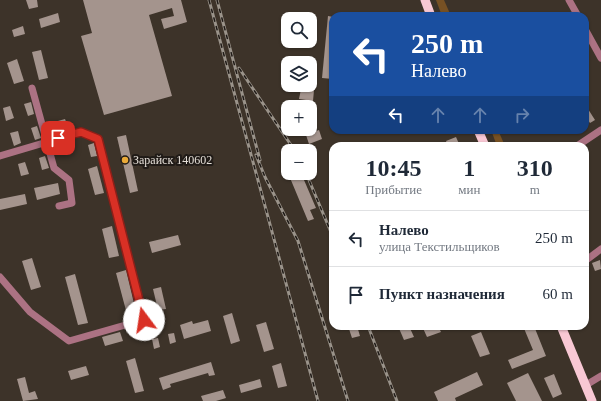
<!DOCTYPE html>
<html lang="ru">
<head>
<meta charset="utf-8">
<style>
  :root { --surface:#fff; --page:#f6f6f7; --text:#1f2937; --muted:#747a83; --line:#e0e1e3 }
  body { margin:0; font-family:"Times New Roman",serif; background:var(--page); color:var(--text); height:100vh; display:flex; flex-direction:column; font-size:15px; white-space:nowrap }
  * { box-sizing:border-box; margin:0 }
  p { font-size:13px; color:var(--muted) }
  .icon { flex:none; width:22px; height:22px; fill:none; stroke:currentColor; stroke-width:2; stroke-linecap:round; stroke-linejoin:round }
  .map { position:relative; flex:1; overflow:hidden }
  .panel { position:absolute; left:329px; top:142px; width:260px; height:188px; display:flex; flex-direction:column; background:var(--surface); border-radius:12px; box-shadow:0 1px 3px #0004 }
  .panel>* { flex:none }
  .banner { position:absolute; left:329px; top:12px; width:260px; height:122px; border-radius:12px; box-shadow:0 1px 3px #0004; background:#1a4fa0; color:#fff; overflow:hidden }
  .tools { position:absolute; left:281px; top:12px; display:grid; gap:8px }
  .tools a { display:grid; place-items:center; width:36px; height:36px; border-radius:8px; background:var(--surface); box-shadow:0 1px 3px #0004; font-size:20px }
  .pin { position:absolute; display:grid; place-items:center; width:34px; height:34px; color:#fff; margin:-17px; border-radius:8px; box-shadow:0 2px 6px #0006 }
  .me { position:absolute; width:44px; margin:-22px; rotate:346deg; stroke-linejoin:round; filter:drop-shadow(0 0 3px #0008) }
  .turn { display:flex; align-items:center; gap:14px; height:84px; padding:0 16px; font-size:18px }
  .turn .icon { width:52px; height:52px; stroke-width:2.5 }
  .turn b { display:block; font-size:28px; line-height:34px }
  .lanes { display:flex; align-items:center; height:38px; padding:0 16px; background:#0003; justify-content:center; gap:20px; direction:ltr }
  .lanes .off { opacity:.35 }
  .eta { display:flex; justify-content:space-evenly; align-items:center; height:68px; text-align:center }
  .eta b { font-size:24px; font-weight:700; line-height:28px }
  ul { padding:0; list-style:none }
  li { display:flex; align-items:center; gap:12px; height:56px; padding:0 16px; border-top:1px solid var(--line) }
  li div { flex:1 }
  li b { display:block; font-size:15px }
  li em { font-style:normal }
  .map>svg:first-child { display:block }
  .green { fill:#775124 }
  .building { fill:#a4948d }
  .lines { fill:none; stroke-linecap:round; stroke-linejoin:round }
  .minor { stroke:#ac7283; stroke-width:7 }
  .major { stroke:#f8c8d4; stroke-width:9 }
  .rail-casing { stroke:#9a938a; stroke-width:3 }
  .rail { stroke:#201b17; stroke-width:1.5; stroke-dasharray:4.5; stroke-linecap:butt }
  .route-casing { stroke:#8d1f18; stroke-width:10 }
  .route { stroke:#d93025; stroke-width:7 }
  .poi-dot { fill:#eaaa38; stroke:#201b17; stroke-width:1.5 }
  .labels { text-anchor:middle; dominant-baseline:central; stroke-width:4; stroke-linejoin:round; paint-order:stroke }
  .poi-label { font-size:12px; fill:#e4ded7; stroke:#201b17; text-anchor:start }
</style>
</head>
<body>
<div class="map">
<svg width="601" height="401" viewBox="0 0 601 401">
  <rect width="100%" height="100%" fill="#3d3329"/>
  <g class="green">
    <polygon points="436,0 444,0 451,16 442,16"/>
    <polygon points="491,130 498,130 505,146 497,146"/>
  </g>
  <g class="building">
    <polygon points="26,0 37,0 38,7 29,9"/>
    <polygon points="83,0 181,0 187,22 164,29 161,19 174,16 172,8 149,15 172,96 104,115 81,36 92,33"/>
    <polygon points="58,13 60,22 41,28 39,19"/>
    <polygon points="328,16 333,17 333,79 322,78"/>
    <polygon points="23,26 25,34 14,37 12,30"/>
    <polygon points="41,50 48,78 39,80 32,52"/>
    <polygon points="17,59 24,81 14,84 7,63"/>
    <polygon points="301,89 314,90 313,101 299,99"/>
    <polygon points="31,102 34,114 28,116 24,104"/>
    <polygon points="10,106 14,118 6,121 3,108"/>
    <polygon points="588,109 595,120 590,123 585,116 585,111"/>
    <polygon points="65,119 69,130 61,133 58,121"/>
    <polygon points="37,126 41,138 35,140 31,128"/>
    <polygon points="319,130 322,139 309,144 306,135"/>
    <polygon points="18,131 21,143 14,146 10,133"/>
    <polygon points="126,135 138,191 130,193 117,137"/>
    <polygon points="456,137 460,146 448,146 446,141"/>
    <polygon points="94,143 97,156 91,157 88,145"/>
    <polygon points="45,156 49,168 42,170 39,158"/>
    <polygon points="25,162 29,174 21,176 18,164"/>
    <polygon points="97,166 104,193 95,195 88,169"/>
    <polygon points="288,173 301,173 316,208 310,210 314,219 308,221"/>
    <polygon points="58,183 60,194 37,200 34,188"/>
    <polygon points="25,194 27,204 0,210 0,199"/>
    <polygon points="112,226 119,256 109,258 102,229"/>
    <polygon points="178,235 181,245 152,253 149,242"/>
    <polygon points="32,258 41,287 31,290 22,261"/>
    <polygon points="600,260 601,269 595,271 592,263"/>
    <polygon points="126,270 137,316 128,318 116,273"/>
    <polygon points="75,274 88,323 78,325 65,277"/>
    <polygon points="161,287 166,309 158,310 153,289"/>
    <polygon points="232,313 240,341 231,344 223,316"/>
    <polygon points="208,320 211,331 184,339 180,325 192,321 193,324"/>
    <polygon points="266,322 274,349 264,352 256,325"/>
    <polygon points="348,326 357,326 360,336 352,338"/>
    <polygon points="398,326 409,326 414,337 404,340"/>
    <polygon points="422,326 438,326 441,332 427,337"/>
    <polygon points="523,326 534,326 546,356 512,369 508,360 533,350"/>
    <polygon points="120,332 123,341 105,346 102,337"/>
    <polygon points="481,332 490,354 480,357 471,336"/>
    <polygon points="174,333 176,342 170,344 168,334"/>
    <polygon points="158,338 160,347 154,349 152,339"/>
    <polygon points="135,358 144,391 135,393 126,361"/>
    <polygon points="211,362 215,375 209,376 208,373 170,384 171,387 163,390 159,378"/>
    <polygon points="281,363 287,386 278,388 272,366"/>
    <polygon points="86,366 89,375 71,380 68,371"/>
    <polygon points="477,372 483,385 455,398 456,401 438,401 434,392"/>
    <polygon points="528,373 542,401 516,401 507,383"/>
    <polygon points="554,374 562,394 553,398 544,378"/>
    <polygon points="25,377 29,393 35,391 38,399 23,401 17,379"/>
    <polygon points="260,379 262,387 241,393 239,385"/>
    <polygon points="223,390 226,398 216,401 203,401 201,396"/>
  </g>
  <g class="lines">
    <g class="minor">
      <polyline points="569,0 578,16"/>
      <polyline points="585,29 601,58"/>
      <polyline points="32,88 54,168 69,180 72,203 59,206"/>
      <polyline points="577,146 601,130"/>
      <polyline points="0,156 81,132 98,139 143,320 69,341 30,312 0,277"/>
      <polyline points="585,261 601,249"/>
      <polyline points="586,385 601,376"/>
    </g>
    <g class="major">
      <polyline points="425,0 431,16"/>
      <polyline points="478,130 485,146"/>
      <polyline points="561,326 592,401"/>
    </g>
    <defs>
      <g id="rail">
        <polyline points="209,0 318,401"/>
        <polyline points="217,0 260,160"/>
        <polyline points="239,68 295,151"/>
        <polyline points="256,155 265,177 298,241 348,401"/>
        <polyline points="306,173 333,237"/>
        <polyline points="368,326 397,401"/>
      </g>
    </defs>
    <use href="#rail" class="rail-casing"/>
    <use href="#rail" class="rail"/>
  </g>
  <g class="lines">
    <defs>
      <polyline id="route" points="58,138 81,132 98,139 144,320"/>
    </defs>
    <use href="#route" class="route-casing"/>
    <use href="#route" class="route"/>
  </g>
  <circle class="poi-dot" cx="125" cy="160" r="4"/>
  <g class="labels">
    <g class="poi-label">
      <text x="133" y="160">Зарайск 140602</text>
    </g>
  </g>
</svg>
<div class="tools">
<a><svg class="icon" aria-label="search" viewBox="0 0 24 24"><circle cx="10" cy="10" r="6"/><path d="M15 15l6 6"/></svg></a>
<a><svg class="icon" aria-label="layers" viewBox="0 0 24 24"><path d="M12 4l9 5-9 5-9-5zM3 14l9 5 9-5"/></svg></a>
<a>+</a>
<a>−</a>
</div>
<div class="pin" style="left:58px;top:138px;background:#d93025"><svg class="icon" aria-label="arrive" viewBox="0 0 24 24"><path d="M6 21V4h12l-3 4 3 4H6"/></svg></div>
<svg class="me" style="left:144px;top:320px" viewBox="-20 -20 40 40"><circle r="19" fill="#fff"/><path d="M0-13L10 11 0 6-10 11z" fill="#d93025"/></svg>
<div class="banner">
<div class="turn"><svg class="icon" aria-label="left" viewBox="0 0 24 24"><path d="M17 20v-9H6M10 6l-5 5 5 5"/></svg><div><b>250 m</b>Налево</div></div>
<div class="lanes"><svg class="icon" aria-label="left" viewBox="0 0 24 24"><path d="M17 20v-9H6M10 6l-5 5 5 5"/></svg><svg class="icon off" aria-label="ahead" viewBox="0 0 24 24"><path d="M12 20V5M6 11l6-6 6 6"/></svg><svg class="icon off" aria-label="ahead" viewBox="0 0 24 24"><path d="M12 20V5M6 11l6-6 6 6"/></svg><svg class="icon off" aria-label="right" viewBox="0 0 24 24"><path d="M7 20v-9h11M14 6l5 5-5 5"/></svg></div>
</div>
<section class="panel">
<div class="eta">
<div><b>10:45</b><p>Прибытие</p></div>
<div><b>1</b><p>мин</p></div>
<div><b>310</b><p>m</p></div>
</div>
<ul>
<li><svg class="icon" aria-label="left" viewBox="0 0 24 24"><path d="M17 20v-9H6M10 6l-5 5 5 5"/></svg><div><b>Налево</b><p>улица Текстильщиков</p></div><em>250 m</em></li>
<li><svg class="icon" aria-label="arrive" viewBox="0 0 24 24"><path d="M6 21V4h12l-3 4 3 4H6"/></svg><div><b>Пункт назначения</b></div><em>60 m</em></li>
</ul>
</section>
</div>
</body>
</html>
